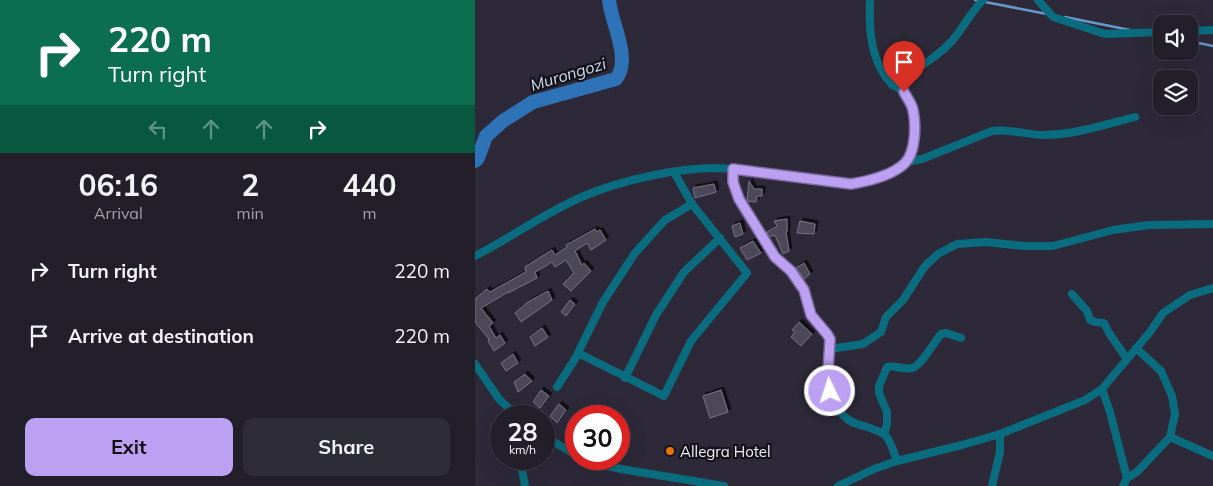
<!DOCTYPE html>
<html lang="en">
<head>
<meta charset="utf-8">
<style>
  :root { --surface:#221f2b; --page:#2e2c37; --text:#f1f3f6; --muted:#a2a2a9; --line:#3f3d47; --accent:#bca0f2 }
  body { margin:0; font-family:Mulish,sans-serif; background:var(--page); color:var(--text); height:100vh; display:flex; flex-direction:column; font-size:19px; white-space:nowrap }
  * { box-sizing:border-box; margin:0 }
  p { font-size:16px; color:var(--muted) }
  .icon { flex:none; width:28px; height:28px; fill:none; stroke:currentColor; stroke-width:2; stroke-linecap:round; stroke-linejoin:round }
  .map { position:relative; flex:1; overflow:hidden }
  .side { display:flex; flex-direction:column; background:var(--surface); width:475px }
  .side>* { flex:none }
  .top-card { background:#0b6e4f; color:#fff; overflow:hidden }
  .tools { position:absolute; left:678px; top:15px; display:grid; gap:10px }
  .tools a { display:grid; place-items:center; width:45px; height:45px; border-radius:10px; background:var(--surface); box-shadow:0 5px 20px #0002,0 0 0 1px var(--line); font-size:25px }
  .speed { position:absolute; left:15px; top:405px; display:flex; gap:10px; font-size:25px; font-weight:700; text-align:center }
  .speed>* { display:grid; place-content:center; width:65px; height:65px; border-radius:50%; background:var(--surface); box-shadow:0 5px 20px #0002,0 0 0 1px var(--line); line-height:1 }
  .speed small { font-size:12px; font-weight:400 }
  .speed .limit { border:8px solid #d22; background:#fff; color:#111 }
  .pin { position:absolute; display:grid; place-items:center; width:42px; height:42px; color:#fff; margin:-51px -21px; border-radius:50% 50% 50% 0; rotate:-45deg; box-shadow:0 0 5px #0007 }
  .pin .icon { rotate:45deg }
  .me { position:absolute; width:55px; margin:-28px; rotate:356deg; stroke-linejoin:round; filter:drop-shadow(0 0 4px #0008) }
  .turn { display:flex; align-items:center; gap:18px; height:105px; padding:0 25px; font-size:22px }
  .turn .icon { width:65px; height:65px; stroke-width:2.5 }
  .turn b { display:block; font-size:35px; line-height:42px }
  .lanes { display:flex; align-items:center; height:48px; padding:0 25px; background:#0003; justify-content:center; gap:25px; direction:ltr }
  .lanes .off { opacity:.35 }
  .eta { display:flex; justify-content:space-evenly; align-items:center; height:85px; text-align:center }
  .eta b { font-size:30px; font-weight:700; line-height:35px }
  .cta { display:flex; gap:10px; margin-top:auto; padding:10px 25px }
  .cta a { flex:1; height:58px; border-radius:10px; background:var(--accent); color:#111; font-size:20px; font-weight:700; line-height:58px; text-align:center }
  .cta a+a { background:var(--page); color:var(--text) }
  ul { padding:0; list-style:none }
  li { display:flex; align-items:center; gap:15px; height:65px; padding:0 25px }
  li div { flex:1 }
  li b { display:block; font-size:19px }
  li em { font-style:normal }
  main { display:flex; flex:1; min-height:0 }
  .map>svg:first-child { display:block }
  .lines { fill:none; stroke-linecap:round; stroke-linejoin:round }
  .stream { stroke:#6898cc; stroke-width:2.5 }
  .river { stroke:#2e73b8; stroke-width:14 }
  .building { fill:#4c4859; stroke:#777285; filter:url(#shadow) }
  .minor { stroke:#0a6d7f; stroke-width:8 }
  .route-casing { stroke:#7a689d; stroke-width:12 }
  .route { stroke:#bca0f2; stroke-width:9 }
  .food-dot { fill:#e8710a; stroke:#15131a; stroke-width:2 }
  .labels { text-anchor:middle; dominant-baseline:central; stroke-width:4.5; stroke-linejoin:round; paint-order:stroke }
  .poi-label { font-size:15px; fill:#f1eef9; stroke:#15131a; text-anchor:start }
  .water-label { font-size:16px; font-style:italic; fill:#ccddf0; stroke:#15131a }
</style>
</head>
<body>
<main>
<section class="side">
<div class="top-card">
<div class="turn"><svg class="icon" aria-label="right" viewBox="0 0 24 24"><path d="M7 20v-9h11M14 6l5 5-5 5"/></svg><div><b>220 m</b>Turn right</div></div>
<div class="lanes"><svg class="icon off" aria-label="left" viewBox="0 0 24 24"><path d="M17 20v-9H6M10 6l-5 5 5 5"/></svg><svg class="icon off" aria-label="ahead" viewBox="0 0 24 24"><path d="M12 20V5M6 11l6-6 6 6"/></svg><svg class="icon off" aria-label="ahead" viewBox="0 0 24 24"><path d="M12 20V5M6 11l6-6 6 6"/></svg><svg class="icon" aria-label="right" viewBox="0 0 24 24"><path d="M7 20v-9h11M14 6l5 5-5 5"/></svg></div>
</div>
<div class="eta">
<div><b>06:16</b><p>Arrival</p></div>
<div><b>2</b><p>min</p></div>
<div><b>440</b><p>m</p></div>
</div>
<ul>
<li><svg class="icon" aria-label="right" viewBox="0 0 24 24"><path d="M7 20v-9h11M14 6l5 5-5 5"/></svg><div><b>Turn right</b></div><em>220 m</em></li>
<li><svg class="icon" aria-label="arrive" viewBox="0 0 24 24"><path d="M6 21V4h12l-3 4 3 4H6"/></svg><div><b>Arrive at destination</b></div><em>220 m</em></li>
</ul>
<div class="cta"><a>Exit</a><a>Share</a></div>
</section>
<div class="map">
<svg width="738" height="486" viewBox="0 0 738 486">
  <defs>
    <filter id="shadow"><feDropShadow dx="3" dy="-3" stdDeviation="0" flood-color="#0009"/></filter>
  </defs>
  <rect width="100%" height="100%" fill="#2d2939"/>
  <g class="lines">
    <g class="stream">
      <polyline points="500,0 572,14"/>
      <polyline points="590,17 655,30"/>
      <polyline points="714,41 738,46"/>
    </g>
    <path class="river" d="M0,161L3,158L11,136L28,121L58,102L141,79C157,59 136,23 134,0"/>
  </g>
  <g class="building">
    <polygon points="274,181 279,189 287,189 287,196 282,196 281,202 272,201"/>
    <polygon points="239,184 241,192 220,198 218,188"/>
    <polygon points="312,219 312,232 311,232 314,251 308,254 300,235 294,237 292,232 302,226 299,221"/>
    <polygon points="325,221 340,224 339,234 322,233"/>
    <polygon points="265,223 268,234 260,237 257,226"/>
    <polygon points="120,229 122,232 125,230 131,240 116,250 112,243 100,251 107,265 109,263 116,271 96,291 88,284 99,273 91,260 80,267 77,262 69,267 60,272 62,278 33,293 33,292 6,308 18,323 14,326 21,338 25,335 30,343 19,351 13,341 14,339 0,322 0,299 12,289 15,292 49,273 51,271 50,267 67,256 77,250 80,255 92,247 91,245"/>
    <polygon points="278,241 286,253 272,260 265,248"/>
    <polygon points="329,263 335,274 329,279 321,268"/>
    <polygon points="73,291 77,300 46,322 40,313 53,302"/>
    <polygon points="95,300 100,304 91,316 86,312"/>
    <polygon points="324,322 337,334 326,346 316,337 320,332 317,330"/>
    <polygon points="67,328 73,337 60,346 55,337"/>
    <polygon points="38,354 43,363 31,371 26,363"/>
    <polygon points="50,374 57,381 43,392 39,382"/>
    <polygon points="66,390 74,396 65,408 58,402"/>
    <polygon points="246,390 253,412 235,418 228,396"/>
    <polygon points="84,404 91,410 82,423 75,416"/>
  </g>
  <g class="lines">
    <g class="minor">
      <polyline points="563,0 578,17 630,34 686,32"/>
      <polyline points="714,31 738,30"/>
      <path d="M417,85C437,70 460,60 477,41C488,28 496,12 508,0"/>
      <path d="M431,162L447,159L517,131C534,128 551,135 568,135C599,135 629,125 660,117"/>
      <path d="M258,169V182L264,199L300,257L316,271L329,289L336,315L353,334L355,339C355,357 350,375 355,393C359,406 369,420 382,424C391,427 403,429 411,436C416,442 419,453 422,461"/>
      <path d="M0,256C37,237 71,212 109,196C147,180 201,168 242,168C270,169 300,174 328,177C344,179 360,185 376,184C397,183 429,172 436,151C442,134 442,108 430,93C424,87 416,86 410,76C395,54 394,26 395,0"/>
      <polyline points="597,294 612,311 615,320 620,322 629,323 634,333 652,359"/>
      <polyline points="355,349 388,344 406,332 411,317 428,300 450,266 463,254 482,244 511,242 549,246 578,246 638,230 674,225 738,224"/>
      <polyline points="103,353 189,396 216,341 272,273 217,204 199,172"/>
      <polyline points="0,364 24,399 42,416"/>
      <polyline points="150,378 181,315 209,272 245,238"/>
      <polyline points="82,387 100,359 128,302 160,253 190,220 217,204"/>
      <polyline points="627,389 635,412 652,478"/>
      <path d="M409,434L412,424V412L404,393V386L412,367C420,365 429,370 437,368C446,366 459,342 466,334L471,333L486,338"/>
      <polyline points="69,436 101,455"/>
      <polyline points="695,437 738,456"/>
      <polyline points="45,459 50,486"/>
      <polyline points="108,459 120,463 146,469 249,486"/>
      <polyline points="363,486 399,469 422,461 487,445 525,434 610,400 627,389 675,332 688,313 715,295 738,288"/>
      <polyline points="517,486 525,452 525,434"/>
      <polyline points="648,486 652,478 662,472 695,437 700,414 697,396 686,371 661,348"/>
    </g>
  </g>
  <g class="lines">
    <defs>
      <path id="route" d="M355,391L353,372L355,339L352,334L336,315L329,290L316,271L300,257L264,199L258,182V169L376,184C394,181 417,176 430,163C441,152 441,124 438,110C437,104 432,98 429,92"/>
    </defs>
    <use href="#route" class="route-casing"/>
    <use href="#route" class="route"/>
  </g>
  <circle class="food-dot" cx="195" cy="451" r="5"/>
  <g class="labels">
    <g class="poi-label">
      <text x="205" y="451">Allegra Hotel</text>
    </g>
    <g class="water-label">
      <text transform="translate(93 74) rotate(-17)">Murongozi</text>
    </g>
  </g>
</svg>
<div class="tools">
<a><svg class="icon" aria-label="sound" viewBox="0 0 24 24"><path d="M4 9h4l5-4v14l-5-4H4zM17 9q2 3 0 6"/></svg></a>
<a><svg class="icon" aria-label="layers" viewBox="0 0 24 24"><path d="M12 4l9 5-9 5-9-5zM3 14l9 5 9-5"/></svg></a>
</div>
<div class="speed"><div>28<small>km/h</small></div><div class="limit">30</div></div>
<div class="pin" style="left:429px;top:92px;background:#d93025"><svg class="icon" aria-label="arrive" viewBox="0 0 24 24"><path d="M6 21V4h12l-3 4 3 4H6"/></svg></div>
<svg class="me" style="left:355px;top:391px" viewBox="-20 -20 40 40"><circle r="17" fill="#bca0f2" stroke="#fff" stroke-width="3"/><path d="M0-11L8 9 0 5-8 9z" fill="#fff"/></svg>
</div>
</main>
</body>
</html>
